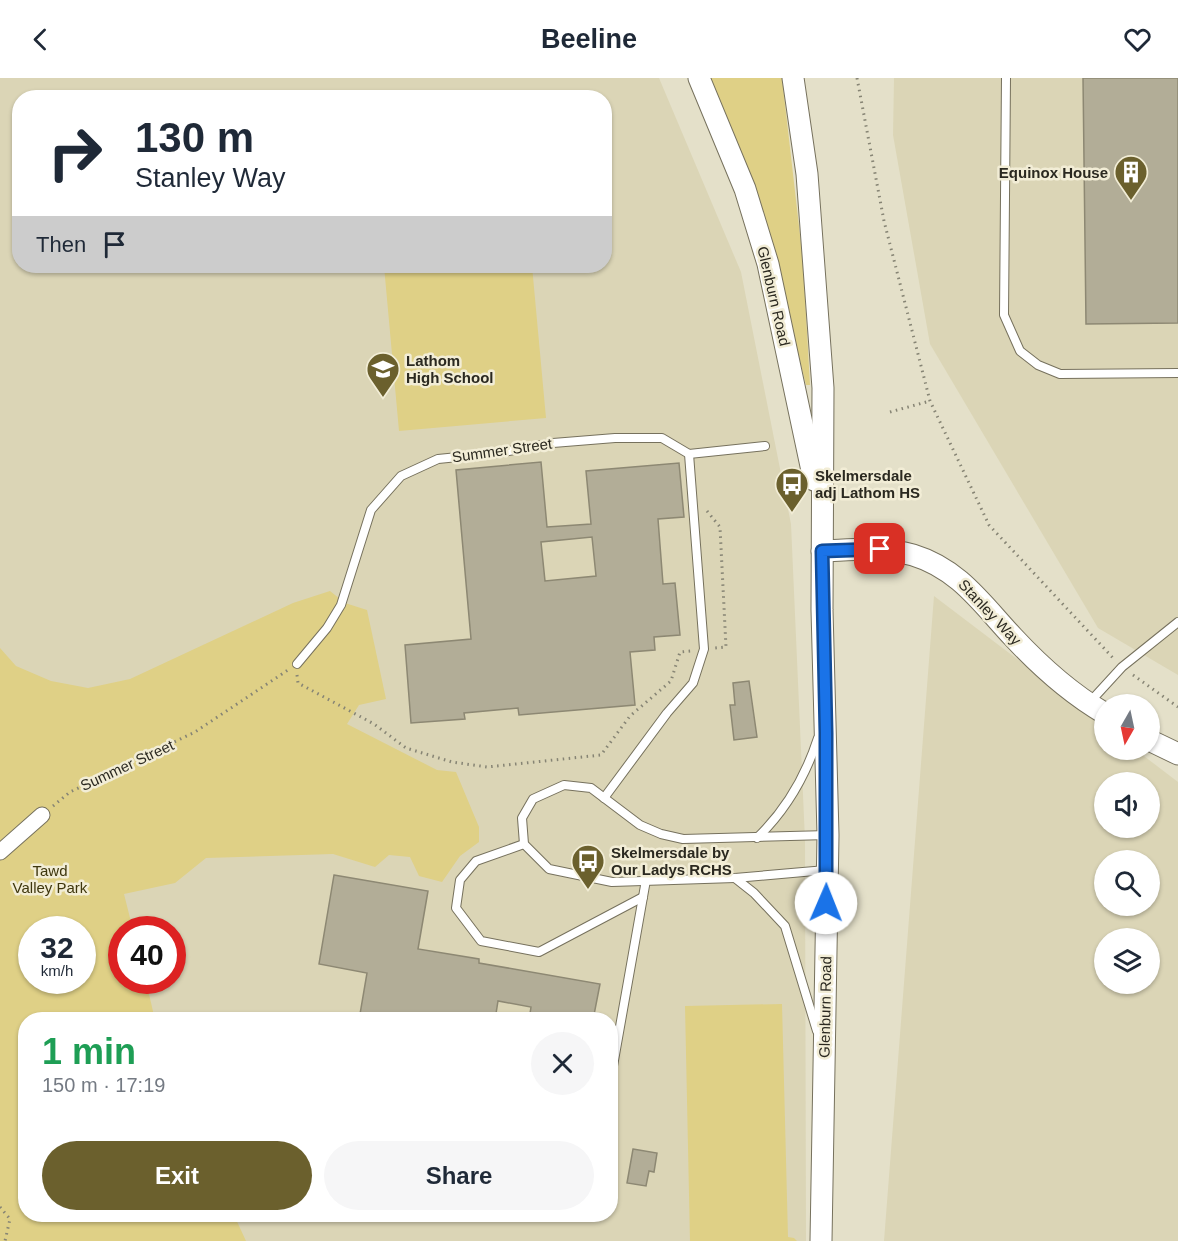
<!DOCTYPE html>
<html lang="en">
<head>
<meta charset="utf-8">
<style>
  :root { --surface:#fff; --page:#f6f6f7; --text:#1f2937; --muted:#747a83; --accent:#6b602d }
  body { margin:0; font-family:Arial,sans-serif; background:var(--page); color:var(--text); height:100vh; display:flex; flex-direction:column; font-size:22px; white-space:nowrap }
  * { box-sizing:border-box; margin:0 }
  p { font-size:20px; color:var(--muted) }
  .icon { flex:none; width:33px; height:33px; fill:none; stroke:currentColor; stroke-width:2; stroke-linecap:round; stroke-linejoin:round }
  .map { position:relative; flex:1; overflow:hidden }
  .side { position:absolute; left:18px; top:934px; width:600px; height:210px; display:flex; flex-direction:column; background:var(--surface); border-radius:24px; box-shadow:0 2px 4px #0004 }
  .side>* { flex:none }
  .banner { position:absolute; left:12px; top:12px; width:600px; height:183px; border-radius:24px; box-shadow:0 2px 4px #0004; background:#fff; color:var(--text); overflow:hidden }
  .needle { width:39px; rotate:189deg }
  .buttons { position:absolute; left:1094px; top:616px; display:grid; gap:12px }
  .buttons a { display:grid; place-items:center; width:66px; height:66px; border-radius:50%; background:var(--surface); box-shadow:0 2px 4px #0004; font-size:30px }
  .speed { position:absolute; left:18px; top:838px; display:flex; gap:12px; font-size:30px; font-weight:700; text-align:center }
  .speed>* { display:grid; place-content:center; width:78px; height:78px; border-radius:50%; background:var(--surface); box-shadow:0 2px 4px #0004; line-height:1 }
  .speed small { font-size:15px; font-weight:400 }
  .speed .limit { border:9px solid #d22; background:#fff; color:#111 }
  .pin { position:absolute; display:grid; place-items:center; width:51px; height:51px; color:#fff; margin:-26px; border-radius:12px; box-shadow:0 3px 9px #0006 }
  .me { position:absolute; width:66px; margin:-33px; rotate:1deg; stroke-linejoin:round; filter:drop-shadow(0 0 4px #0008) }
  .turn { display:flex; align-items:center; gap:21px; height:126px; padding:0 24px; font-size:27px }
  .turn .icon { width:78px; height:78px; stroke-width:2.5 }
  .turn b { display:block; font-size:42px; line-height:51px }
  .then { display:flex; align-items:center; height:57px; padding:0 24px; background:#0003; gap:12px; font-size:22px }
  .round { display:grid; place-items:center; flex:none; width:63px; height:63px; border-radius:32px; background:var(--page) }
  .summary { display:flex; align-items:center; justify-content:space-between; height:102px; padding:0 24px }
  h1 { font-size:36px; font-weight:700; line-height:45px; color:#1e9e55 }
  .button { display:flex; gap:12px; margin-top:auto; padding:12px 24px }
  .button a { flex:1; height:69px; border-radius:36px; background:var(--accent); color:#fff; font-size:24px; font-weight:700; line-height:69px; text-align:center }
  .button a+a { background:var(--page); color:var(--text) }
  header { display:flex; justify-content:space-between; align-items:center; height:78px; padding:0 24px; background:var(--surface); font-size:27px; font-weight:700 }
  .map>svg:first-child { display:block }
  .built { fill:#dbd5b6; fill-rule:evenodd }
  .green { fill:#dfd086; fill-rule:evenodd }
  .building { fill:#b2ad97; stroke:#8d8873; stroke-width:1.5; fill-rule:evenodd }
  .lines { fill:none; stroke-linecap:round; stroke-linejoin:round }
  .lane-casing { stroke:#76715d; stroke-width:10 }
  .street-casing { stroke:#76715d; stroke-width:17 }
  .secondary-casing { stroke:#76715d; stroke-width:23 }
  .path { stroke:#868474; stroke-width:3; stroke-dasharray:1.5 4.5; stroke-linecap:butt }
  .lane { stroke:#fff; stroke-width:8 }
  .street { stroke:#fff; stroke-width:15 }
  .secondary { stroke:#fff; stroke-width:21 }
  .route-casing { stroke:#114b97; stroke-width:15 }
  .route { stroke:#1a73e8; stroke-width:10 }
  .labels { text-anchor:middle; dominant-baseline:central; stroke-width:5; stroke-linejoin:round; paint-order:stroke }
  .poi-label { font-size:15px; font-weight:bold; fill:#2b2920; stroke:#f2edd6; text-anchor:start }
  .street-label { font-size:15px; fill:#2b2920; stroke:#f2edd6 }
  .park-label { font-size:15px; fill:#3e360d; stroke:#f2edd6 }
</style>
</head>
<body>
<header><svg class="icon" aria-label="back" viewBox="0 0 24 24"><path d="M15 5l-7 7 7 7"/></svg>Beeline<svg class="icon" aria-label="heart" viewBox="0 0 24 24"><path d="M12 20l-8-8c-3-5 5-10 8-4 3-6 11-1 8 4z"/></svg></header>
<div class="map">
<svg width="1178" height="1163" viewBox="0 0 1178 1163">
  <rect width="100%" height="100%" fill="#e4e0c9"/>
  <g class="built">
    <path d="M0,0H659L741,194L791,446L805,762L806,1163H239L227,1137H610V942H145L134,903H172V852H122L0,648ZM20,20H604V188H20Z"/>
    <polygon points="894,0 1178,0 1178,597 1098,550 930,266 893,57"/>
    <path d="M934,518L1104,647V672H1136L1178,704V1163H884ZM1104,705H1149V750H1104ZM1104,783H1149V828H1104ZM1104,861H1149V906H1104Z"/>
  </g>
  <g class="green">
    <polygon points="709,0 782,0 803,183 810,307 806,307 767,150"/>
    <polygon points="384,188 532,188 546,340 399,353"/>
    <path d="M330,513L345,525L367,532L386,621L359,627L347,646L437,692L456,694L479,749V764L460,778L442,804L419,798L410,779L389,777L375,789L333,776L206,780L175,805L124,816L133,852H122V903H146L155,942H26V1137H234L246,1163H0V570L16,588L51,603L88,610L130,601L293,525ZM32,852H82V903H32Z"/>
    <polygon points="782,926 788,1159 794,1160 797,1163 690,1163 685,928"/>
  </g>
  <g class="building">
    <polygon points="1083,0 1178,0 1178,245 1086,246"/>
    <path d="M541,384L547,449L591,446L586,393L679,385L684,439L658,441L663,506L675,505L680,557L654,559L655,572L630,574L635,627L519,637L518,630L464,635L465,641L411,645L405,567L471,561L456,392ZM592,459L596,498L545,503L541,464Z"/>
    <polygon points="749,603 757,659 734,662 730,627 735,627 733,605"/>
    <polygon points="334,797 428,813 418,871 479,881 479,885 600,906 593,942 529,942 531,929 498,923 495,942 359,942 367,895 319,886"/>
    <polygon points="633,1071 657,1075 654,1094 649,1093 646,1108 627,1105"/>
  </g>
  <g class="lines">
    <defs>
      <g id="lane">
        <polyline points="1006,0 1004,237 1020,273 1038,287 1060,296 1178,295"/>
        <polyline points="689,376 765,368"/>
        <polyline points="297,586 327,550 341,527 371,432 401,398 438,381 498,375 553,365 615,360 662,360 689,376 704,571 693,605 667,635 604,720"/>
        <polyline points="1089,625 1122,589 1178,544"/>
        <path d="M757,760C785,733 806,697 818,660"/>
        <polyline points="524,766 476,783 460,802 456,830 481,863 539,874 643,819"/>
        <polyline points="826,792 735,800 612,804 549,791 524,766 522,740 533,721 564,707 591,710 640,747 661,756 683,761 828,757"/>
        <polyline points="735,800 754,815 785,848 817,953"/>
        <polyline points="610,1005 646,802"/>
      </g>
      <polyline id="street" points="0,774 42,737"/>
      <g id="secondary">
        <polyline points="699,0 745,111 768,186 814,402"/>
        <polyline points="793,0 807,96 823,310 822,532 828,757 821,1163"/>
        <path d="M822,473C852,472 883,468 913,477C959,491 982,526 1013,559C1040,588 1070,615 1104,635"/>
        <polyline points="1149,662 1178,676"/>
      </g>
    </defs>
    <use href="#lane" class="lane-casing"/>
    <use href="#street" class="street-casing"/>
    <use href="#secondary" class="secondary-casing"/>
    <g class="path">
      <polyline points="857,0 884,143 930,323 989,447 1114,581"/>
      <polyline points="890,334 930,323"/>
      <polyline points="707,433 720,449 726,569 715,570"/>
      <polyline points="297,597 298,605 374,646 406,670 452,684 487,689 601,677 630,638 671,603 680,574 691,573"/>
      <polyline points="1133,597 1178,629"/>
      <polyline points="53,728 70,714 195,654 288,592"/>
      <polyline points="0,1129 10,1141 5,1163"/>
    </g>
    <use href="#lane" class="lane"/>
    <use href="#street" class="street"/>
    <use href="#secondary" class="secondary"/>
  </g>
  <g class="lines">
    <defs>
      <polyline id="route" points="826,825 826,655 822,473 880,471"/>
    </defs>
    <use href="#route" class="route-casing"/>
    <use href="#route" class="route"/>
  </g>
  <defs>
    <symbol id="building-pin" viewBox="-11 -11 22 30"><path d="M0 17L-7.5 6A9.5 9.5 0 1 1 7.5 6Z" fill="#6b602d" stroke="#f2edd6"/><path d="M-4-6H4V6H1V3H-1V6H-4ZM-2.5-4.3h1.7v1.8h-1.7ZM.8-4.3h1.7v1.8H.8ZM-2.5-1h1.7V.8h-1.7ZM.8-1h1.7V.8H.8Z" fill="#fff"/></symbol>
    <symbol id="school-pin" viewBox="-11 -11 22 30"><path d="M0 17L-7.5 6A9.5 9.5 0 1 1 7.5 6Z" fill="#6b602d" stroke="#f2edd6"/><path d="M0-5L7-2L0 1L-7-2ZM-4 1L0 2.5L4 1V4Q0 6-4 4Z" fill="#fff"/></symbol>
    <symbol id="bus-pin" viewBox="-11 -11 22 30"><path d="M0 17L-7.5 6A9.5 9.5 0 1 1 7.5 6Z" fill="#6b602d" stroke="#f2edd6"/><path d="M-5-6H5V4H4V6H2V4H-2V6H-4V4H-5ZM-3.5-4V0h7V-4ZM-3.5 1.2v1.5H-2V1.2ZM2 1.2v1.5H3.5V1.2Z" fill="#fff"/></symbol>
  </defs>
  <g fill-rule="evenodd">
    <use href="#building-pin" x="1112" y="75" width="38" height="52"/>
    <use href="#school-pin" x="364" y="272" width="38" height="52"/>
    <use href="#bus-pin" x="773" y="387" width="38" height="52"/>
    <use href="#bus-pin" x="569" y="764" width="38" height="52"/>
  </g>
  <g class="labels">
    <g class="poi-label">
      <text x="1108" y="94" text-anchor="end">Equinox House</text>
      <text x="406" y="282">Lathom<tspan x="406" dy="17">High School</tspan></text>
      <text x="815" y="397">Skelmersdale<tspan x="815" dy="17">adj Lathom HS</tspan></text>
      <text x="611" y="774">Skelmersdale by<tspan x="611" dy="17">Our Ladys RCHS</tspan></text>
    </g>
    <g class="street-label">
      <text transform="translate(774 218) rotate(77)">Glenburn Road</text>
      <text transform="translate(502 372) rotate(-8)">Summer Street</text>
      <text transform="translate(990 534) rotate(47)">Stanley Way</text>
      <text transform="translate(127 687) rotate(-25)">Summer Street</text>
      <text transform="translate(825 929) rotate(-89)">Glenburn Road</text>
    </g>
    <g class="park-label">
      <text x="50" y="792">Tawd<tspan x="50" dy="17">Valley Park</tspan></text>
    </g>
  </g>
</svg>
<div class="buttons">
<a><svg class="needle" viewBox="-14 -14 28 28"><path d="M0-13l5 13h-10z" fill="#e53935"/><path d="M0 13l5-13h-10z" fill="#747a83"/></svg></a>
<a><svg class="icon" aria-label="sound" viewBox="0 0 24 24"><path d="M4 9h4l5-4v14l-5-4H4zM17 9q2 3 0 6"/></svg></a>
<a><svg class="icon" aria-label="search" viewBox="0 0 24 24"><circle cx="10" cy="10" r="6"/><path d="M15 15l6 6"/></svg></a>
<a><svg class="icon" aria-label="layers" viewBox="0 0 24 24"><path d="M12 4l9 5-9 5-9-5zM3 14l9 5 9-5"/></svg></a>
</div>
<div class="speed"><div>32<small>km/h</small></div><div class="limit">40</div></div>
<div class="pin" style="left:880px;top:471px;background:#d93025"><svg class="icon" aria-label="arrive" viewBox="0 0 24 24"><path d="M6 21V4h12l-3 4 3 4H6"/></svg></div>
<svg class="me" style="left:826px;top:825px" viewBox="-20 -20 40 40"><circle r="19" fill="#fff"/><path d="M0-13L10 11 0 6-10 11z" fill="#1a73e8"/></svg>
<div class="banner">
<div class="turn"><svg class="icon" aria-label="right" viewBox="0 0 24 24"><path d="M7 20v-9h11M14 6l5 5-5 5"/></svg><div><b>130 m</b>Stanley Way</div></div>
<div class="then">Then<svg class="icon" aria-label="arrive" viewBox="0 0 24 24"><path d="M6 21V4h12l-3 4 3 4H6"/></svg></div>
</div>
<section class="side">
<div class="summary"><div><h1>1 min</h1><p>150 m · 17:19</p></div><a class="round"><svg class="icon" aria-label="close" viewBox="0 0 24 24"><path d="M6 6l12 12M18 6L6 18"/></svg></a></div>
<div class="button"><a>Exit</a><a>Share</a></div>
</section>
</div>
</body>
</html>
